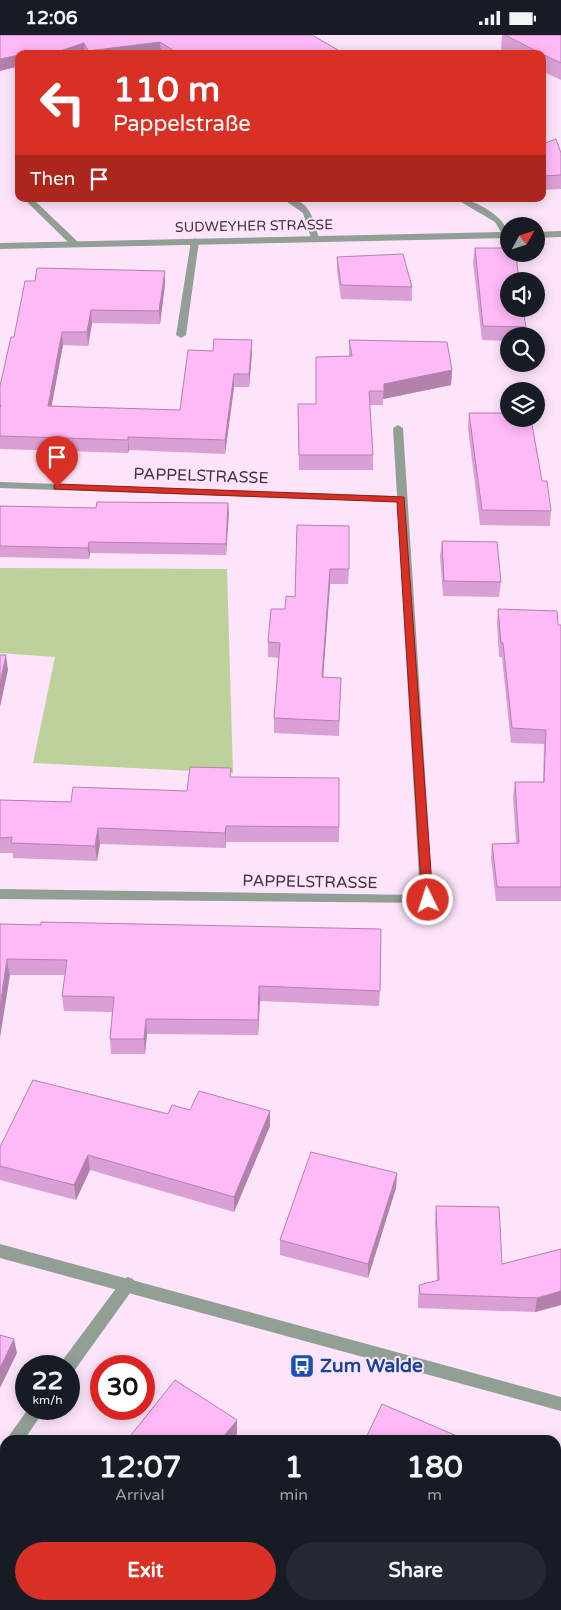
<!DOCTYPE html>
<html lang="en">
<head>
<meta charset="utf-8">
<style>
  :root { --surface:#171b24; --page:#242831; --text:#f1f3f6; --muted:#9ea1a6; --accent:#d93025 }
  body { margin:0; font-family:"Varela Round",sans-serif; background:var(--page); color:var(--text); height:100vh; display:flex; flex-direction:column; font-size:19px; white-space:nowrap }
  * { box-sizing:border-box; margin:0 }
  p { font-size:16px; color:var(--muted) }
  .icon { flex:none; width:28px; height:28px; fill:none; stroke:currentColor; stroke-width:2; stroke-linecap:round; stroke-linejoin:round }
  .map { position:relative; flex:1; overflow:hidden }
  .details { position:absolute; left:0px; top:1400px; width:561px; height:175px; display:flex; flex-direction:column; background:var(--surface); border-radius:15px 15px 0 0; box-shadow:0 2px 12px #0003 }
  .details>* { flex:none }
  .hud { position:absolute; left:15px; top:15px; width:531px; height:152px; border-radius:10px; box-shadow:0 2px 12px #0003; background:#d93025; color:#fff; overflow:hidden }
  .needle { width:32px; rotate:50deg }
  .fabs { position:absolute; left:500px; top:182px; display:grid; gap:10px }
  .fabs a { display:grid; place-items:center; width:45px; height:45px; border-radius:50%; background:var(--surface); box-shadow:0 2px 12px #0003; font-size:25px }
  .speed { position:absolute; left:15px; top:1320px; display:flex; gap:10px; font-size:25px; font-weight:700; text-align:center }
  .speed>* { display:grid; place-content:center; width:65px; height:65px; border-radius:50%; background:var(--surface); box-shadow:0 2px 12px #0003; line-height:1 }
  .speed small { font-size:12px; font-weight:400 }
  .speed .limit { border:8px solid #d22; background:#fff; color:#111 }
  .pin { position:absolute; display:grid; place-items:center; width:42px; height:42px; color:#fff; margin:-51px -21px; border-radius:50% 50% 50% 0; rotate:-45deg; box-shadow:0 0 5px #0007 }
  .pin .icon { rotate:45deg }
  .me { position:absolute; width:55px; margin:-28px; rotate:356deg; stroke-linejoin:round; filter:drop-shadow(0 0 4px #0008) }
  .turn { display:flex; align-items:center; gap:18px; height:105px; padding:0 15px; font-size:22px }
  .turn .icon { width:65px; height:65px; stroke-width:2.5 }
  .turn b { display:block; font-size:35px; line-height:42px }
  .then { display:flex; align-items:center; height:48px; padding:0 15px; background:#0003; gap:10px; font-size:19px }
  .eta { display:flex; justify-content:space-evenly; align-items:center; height:85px; text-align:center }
  .eta b { font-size:30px; font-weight:700; line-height:35px }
  .action { display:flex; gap:10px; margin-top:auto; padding:10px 15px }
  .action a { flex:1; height:58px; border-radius:30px; background:var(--accent); color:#fff; font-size:20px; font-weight:700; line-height:58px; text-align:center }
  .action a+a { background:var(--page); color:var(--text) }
  .status { display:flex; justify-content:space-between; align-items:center; height:35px; padding:0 25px; background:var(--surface); direction:ltr }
  .status svg { height:14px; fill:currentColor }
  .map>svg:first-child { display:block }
  .green { fill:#bdd19b }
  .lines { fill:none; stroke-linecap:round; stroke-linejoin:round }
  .lane { fill:#919f95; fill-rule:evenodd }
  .street { fill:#919f95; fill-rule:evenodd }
  .wall { fill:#da9fd4 }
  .shaded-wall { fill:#b282ad }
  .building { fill:#feb9f7; stroke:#b282ad }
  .route { fill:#d93025; stroke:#8d1f18 }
  .labels { text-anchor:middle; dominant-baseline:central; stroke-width:4; stroke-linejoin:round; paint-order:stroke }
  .far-street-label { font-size:14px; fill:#3e323c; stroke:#fde4fa }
  .street-label { font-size:16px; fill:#3e323c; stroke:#fde4fa }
  .near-transit-label { font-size:19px; font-weight:bold; fill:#164399; stroke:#fde4fa; text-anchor:start }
</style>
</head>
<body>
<div class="status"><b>12:06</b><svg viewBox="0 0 49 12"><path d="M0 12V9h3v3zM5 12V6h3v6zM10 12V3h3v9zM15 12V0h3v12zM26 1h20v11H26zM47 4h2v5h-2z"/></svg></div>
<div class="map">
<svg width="561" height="1575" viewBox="0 0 561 1575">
  <rect width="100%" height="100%" fill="#fde4fa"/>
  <polygon class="green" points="0,533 227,534 233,738 33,728 55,622 0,618"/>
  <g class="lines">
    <g class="lane">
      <polygon points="24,164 33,164 78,207 78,211 72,211"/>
      <path d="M283,164C309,162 313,183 319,203L318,205L311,203L303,178Z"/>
      <polygon points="195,203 199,206 186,300 181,303 176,300 191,206"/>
      <polygon points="128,1242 133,1244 136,1249 133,1254 74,1336 69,1338 69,1331 60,1331 62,1326 123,1244"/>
      <polygon points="28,1374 45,1374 24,1405 6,1405"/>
      <polygon points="5,1408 5,1429 0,1431 0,1410"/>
    </g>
    <g class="street">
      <path d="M456,164C474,163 509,183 509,203L0,214V208L501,197L495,187Z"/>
      <polygon points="561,196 561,202 536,203 536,197"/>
      <polygon points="398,390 403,393 433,865 432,868 0,864 0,854 420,860 397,467 0,453 0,447 397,461 393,393"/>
      <polygon points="0,1209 561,1362 561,1376 0,1223"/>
    </g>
  </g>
  <g class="wall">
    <polygon points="0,0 314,1 345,19 162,19 161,18 155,19 19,19 19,31 0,36"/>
    <polygon points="502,0 561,0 561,45 542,36 542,19 509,19 501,14"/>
    <polygon points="542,109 561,118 561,154 542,155"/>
    <polygon points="475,213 526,292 525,301 509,301 509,306 482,305 473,227"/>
    <polygon points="337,222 412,252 412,266 341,264 337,236"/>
    <polygon points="165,236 165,249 160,289 92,288 88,311 63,310 51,371 180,375 252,318 249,352 234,352 225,419 129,415 128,418 0,414 0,351 14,302 35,246"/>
    <polygon points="349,305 452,335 451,350 383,364 383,370 370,370 373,420 373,435 299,435 298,369 316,369 316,322 349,321"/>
    <polygon points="469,378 542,446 551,476 550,491 480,490 468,393"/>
    <polygon points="228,468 226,520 90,518 89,524 0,522 0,471 96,473"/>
    <polygon points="297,490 349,534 348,549 330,549 323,642 341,643 339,701 274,698 274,683 279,623 268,622 268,607 285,574 295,562"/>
    <polygon points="442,506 501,547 499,562 443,561 440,521"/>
    <polygon points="498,574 558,590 561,590 561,866 496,866 491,823 492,809 516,808 513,761 515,747 543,747 544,709 511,708 502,622 499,622 497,588"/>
    <polygon points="231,742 339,792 339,807 226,807 226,813 100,809 97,826 13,823 13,818 0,818 0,765 71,767 187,756"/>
    <polygon points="0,889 380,956 379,971 260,966 258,1000 147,999 145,1019 111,1019 110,1004 112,977 64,976 62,961 65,940 10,940"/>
    <polygon points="190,1075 270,1076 270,1091 234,1177 90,1135 76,1165 0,1145 0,1112"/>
    <polygon points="397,1138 396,1153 368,1243 280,1220 280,1205"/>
    <polygon points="436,1171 502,1229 561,1214 561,1270 535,1277 418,1273 418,1265 419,1250 437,1246 435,1186"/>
    <polygon points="556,1419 561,1421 561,1542 559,1547 556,1546"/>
  </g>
  <g class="shaded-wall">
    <polygon points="160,7 161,18 88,19 88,16"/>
    <polygon points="84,8 85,19 51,19"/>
    <polygon points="19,20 19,31 0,36 0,24"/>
    <polygon points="165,236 165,249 160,289 159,276"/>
    <polygon points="91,275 92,288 88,311 87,297"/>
    <polygon points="62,297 63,310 49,385 48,371"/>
    <polygon points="252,305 252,318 249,352 249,339"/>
    <polygon points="452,335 451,350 383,364 384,349"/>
    <polygon points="234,339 234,352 225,419 225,405"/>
    <polygon points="128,402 129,415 128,418"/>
    <polygon points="228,468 229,479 226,520 226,509"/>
    <polygon points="89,507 90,518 89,524 88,513"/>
    <polygon points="330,534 330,549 322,658 322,642"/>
    <polygon points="6,620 8,635 0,672 0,648"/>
    <polygon points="226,791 226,813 225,798"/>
    <polygon points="98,793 100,809 97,826 95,811"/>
    <polygon points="7,924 10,940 0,1003 0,972"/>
    <polygon points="259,951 260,966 258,1000 258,985"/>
    <polygon points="146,984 147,999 145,1019 144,1004"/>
    <polygon points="270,1076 270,1091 234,1177 234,1162"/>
    <polygon points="88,1120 90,1135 76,1165 74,1150"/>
    <polygon points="397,1138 396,1153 368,1243 368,1229"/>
    <polygon points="561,1256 561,1270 535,1277 537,1263"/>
    <polygon points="14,1304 17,1318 0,1353 0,1333"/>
    <polygon points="237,1385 237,1399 233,1405 221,1405"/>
    <polygon points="111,1570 122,1570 118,1575 108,1575"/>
  </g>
  <g class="building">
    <polygon points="0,0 312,0 345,19 179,19 160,7 88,16 84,8 51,19 19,19 19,20 0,24"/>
    <polygon points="505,0 561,0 561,28 542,19"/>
    <polygon points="556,104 561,118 561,140 542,141 542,109"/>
    <polygon points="475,213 509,213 509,219 516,219 519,246 509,246 509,274 523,274 526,292 483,291"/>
    <polygon points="403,219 412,252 341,250 337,222"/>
    <polygon points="37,233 165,236 159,276 91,275 87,297 62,297 48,371 180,375 188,315 213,316 214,304 252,305 249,339 234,339 225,405 128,402 128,405 0,401 0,373 1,370 0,370 0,351 11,302 14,302 25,246 35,246"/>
    <polygon points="349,305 447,307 452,335 384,349 384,356 369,356 373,420 299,420 298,369 316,369 316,322 352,321"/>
    <polygon points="469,378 509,378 509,384 531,384 542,446 547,446 551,476 482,475"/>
    <polygon points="97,467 228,468 226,509 89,507 88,513 0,511 0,471 96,473"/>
    <polygon points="297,490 349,491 349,534 330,534 322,642 341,643 339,686 274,683 280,608 268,607 271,574 285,574 286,561 295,562"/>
    <polygon points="442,506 497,507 501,547 444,546"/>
    <polygon points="498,574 557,576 558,590 561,590 561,852 497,852 492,809 519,808 515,747 544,747 546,695 512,693 503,608 501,608"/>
    <polygon points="0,620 6,620 0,648"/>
    <polygon points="190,732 231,733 230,742 339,743 339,792 226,791 225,798 98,793 95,811 11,808 12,802 0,803 0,765 71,767 73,752 187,756"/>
    <polygon points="41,887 381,894 380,956 259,951 258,985 146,984 144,1004 110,1004 114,962 62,961 67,925 7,924 0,972 0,889 41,890"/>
    <polygon points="33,1045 168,1079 172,1070 190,1075 199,1056 270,1076 234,1162 88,1120 74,1150 0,1131 0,1112"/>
    <polygon points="311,1117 397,1138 368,1229 280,1205"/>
    <polygon points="436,1171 499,1172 502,1229 561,1214 561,1256 537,1263 420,1259 419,1250 439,1245"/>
    <polygon points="0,1300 14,1304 0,1333"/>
    <polygon points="175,1345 237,1385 221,1405 127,1405"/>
    <polygon points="382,1369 457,1401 456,1405 365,1405"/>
    <polygon points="556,1419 561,1421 561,1534 556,1532"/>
    <polygon points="0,1479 5,1483 5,1570 111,1570 108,1575 3,1575 0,1573"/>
  </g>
  <polygon class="route" points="57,449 404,462 433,865 432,868 428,869 422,865 397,467 54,454 54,450"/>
  <defs>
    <symbol id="bus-square" viewBox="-11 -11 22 22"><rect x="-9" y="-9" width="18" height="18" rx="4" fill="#1a4fb4" stroke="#fde4fa"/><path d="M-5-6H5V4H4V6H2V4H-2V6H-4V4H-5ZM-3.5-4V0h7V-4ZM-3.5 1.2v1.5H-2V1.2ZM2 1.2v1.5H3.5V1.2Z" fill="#fff"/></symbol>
  </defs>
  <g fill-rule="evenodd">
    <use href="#bus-square" x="288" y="1317" width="28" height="28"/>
  </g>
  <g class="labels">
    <g class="far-street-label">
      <text transform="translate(254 191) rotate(-1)">SUDWEYHER STRASSE</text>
    </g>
    <g class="street-label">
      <text transform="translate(201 441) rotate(2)">PAPPELSTRASSE</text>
      <text transform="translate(310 847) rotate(1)">PAPPELSTRASSE</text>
    </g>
    <g class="near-transit-label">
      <text x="320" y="1331">Zum Walde</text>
    </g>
  </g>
</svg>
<div class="fabs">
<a><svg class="needle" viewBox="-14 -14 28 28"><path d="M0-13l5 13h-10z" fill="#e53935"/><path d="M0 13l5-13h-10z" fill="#9ea1a6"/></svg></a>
<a><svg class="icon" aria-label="sound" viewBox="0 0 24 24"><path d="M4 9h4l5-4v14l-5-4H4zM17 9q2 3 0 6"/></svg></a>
<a><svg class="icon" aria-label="search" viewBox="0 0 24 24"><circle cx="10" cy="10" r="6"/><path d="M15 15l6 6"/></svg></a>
<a><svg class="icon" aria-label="layers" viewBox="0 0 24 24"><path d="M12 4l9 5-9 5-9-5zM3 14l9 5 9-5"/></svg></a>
</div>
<div class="speed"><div>22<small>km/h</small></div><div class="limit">30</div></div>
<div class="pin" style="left:57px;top:452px;background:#d93025"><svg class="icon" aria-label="arrive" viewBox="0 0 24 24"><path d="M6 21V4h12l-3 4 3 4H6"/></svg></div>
<svg class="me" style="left:428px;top:865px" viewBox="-20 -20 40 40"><circle r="17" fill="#d93025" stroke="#fff" stroke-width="3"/><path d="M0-11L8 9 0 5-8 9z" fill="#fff"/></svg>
<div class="hud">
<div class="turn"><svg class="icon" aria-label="left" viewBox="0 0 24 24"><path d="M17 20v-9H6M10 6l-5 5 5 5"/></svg><div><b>110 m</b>Pappelstraße</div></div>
<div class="then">Then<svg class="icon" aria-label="arrive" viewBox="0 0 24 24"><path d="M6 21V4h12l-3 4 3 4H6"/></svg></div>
</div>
<section class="details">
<div class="eta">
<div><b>12:07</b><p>Arrival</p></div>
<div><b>1</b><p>min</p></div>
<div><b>180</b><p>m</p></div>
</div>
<div class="action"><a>Exit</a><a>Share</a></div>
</section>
</div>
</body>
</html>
